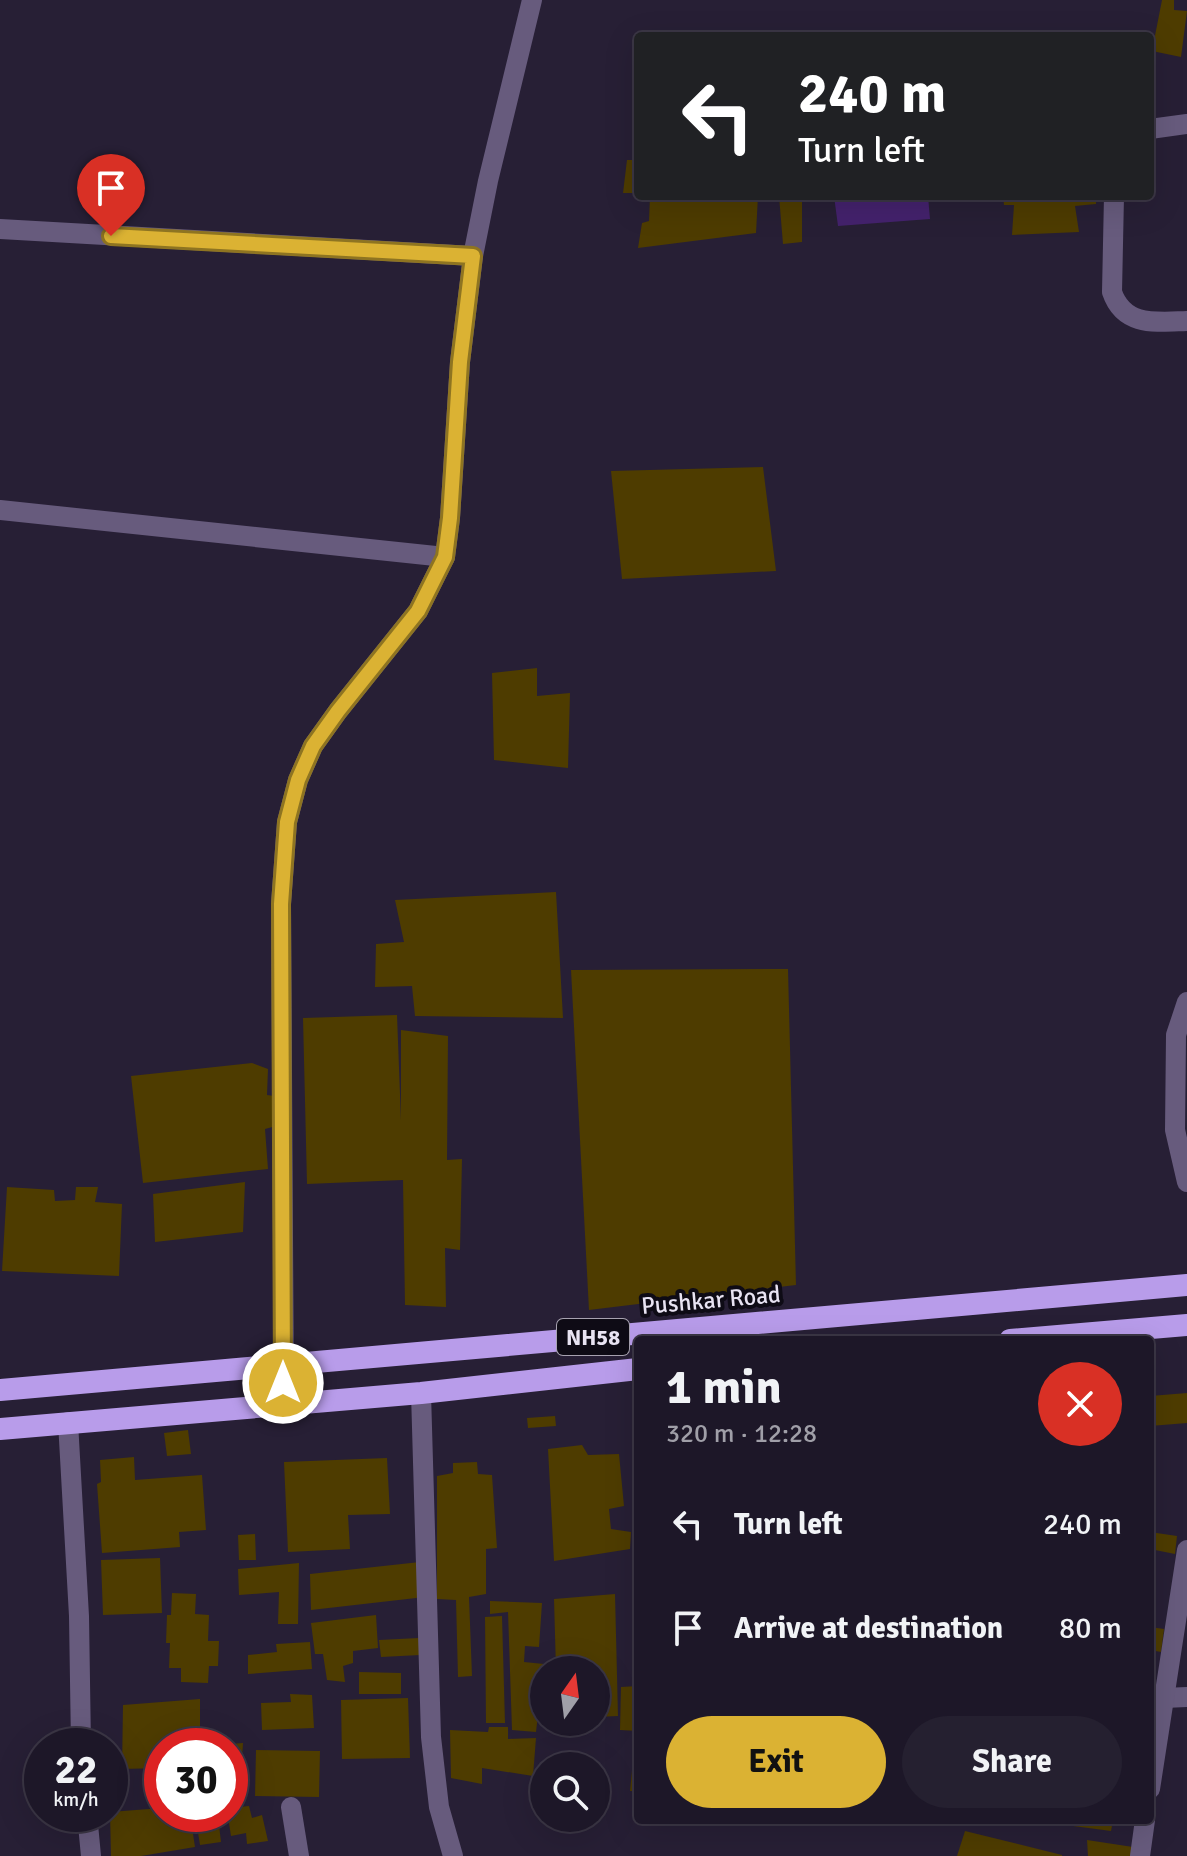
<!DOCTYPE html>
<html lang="en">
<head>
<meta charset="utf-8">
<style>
  :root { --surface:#1d1728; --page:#252030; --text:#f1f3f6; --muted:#a09fa8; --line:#3b3645; --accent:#dbb233 }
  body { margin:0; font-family:Signika,sans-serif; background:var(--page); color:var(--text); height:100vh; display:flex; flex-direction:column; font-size:30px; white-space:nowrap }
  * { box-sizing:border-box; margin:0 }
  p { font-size:26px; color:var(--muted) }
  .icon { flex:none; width:44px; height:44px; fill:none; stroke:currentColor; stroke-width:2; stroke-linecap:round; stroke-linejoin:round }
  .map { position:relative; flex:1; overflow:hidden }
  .details { position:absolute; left:634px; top:1336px; width:520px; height:488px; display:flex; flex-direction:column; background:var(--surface); border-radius:8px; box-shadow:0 8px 32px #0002,0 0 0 2px var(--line) }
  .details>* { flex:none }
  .guide { position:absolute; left:634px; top:32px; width:520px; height:168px; border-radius:8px; box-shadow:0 8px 32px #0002,0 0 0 2px var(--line); background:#202124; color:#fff; overflow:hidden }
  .needle { width:52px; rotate:14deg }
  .tools { position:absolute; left:530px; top:1656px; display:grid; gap:16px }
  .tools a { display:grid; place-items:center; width:80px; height:80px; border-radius:50%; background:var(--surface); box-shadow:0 8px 32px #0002,0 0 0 2px var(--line); font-size:40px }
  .speed { position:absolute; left:24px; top:1728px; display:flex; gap:16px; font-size:40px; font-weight:700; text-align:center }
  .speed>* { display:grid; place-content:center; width:104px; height:104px; border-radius:50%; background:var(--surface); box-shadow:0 8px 32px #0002,0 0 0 2px var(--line); line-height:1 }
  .speed small { font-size:20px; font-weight:400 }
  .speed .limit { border:12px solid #d22; background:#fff; color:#111 }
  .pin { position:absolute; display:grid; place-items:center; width:68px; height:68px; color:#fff; margin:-82px -34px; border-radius:50% 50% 50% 0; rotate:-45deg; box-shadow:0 0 8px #0007 }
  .pin .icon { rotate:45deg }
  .me { position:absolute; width:88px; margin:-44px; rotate:0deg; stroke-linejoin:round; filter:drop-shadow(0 0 6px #0008) }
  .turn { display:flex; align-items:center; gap:28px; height:168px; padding:0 32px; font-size:36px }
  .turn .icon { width:104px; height:104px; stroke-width:2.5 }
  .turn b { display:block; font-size:56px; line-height:68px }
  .round { display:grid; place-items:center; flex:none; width:84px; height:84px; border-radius:42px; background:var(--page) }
  .summary { display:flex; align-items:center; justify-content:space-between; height:136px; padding:0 32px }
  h1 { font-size:48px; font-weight:700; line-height:60px }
  .action { display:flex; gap:16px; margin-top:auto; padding:16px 32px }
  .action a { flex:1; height:92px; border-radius:48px; background:var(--accent); color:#111; font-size:32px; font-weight:700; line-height:92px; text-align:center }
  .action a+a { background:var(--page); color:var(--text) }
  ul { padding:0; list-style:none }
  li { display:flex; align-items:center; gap:24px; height:104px; padding:0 32px }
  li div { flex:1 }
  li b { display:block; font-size:30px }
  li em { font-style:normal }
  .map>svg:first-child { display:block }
  .water { fill:#44226d }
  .building { fill:#4e3c00 }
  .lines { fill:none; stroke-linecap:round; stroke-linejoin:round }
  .minor { stroke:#675b7d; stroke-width:20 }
  .trunk { stroke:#b89cea; stroke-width:22 }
  .route-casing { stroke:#8e7421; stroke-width:20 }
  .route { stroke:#dbb233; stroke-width:14 }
  .labels { text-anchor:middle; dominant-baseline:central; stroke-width:8; stroke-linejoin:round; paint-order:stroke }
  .shield { fill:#0e0b15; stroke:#a7a2b0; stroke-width:2 }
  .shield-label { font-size:22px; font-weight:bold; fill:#e8e3f2 }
  .street-label { font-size:24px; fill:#e8e3f2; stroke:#0e0b15 }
</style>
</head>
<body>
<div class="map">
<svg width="1187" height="1856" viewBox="0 0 1187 1856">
  <rect width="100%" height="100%" fill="#271f35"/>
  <polygon class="water" points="834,196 928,196 930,219 838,226"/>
  <g class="building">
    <polygon points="1162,0 1174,0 1174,10 1187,11 1181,57 1152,51"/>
    <polygon points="627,160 638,160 638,193 623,193"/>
    <polygon points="650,196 758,196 756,233 638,248 642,223 649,221"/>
    <polygon points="779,196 802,196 802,242 783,244"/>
    <polygon points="1003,196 1096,196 1096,204 1075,206 1079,232 1012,235 1014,205 1004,205"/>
    <polygon points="763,467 776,571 622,579 611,471"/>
    <polygon points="537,668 537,696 570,693 568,768 494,760 492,673"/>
    <polygon points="556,892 563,1018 415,1016 412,986 375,987 376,944 404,942 395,900"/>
    <polygon points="788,969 796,1285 589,1310 571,970"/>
    <polygon points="397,1015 401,1120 401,1030 448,1036 447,1160 462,1159 460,1250 445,1248 446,1307 405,1305 403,1180 307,1184 303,1018"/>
    <polygon points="252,1063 268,1069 267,1095 274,1096 276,1126 265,1129 268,1169 143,1183 131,1076"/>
    <polygon points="245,1182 243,1232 155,1242 153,1194"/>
    <polygon points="7,1187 54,1190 55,1201 75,1200 76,1187 98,1187 95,1202 122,1204 119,1276 2,1271"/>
    <polygon points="1187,1393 1187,1423 1150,1426 1150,1396"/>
    <polygon points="555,1416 556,1426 528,1428 527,1418"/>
    <polygon points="188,1430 191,1454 167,1456 164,1433"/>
    <polygon points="582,1445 588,1455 619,1454 624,1506 609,1509 611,1529 631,1532 630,1549 554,1561 548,1449"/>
    <polygon points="134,1457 135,1480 202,1475 206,1530 179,1532 180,1547 102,1553 97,1484 101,1482 100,1460"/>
    <polygon points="387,1458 390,1514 348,1515 350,1549 288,1552 284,1462"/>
    <polygon points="477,1462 478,1474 492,1475 497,1548 486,1549 486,1594 469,1597 472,1676 458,1677 456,1600 437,1599 437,1476 453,1473 453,1463"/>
    <polygon points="1150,1532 1177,1536 1175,1554 1150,1549"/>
    <polygon points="255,1534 256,1560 239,1560 238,1535"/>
    <polygon points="160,1558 162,1613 103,1615 101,1560"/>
    <polygon points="420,1562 425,1597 311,1610 310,1574"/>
    <polygon points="299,1563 298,1624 278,1624 279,1592 239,1595 238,1569"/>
    <polygon points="172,1593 196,1594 195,1614 209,1615 208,1641 219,1641 218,1666 209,1666 208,1683 181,1682 181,1668 169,1668 170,1643 166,1643 167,1615 171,1615"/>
    <polygon points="615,1594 618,1716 596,1717 596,1670 556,1670 554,1599"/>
    <polygon points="490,1601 542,1603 539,1647 525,1646 524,1662 544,1664 536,1732 512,1730 508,1612 490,1614"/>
    <polygon points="376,1615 378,1648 353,1651 353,1663 343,1666 345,1682 327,1680 323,1654 315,1654 311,1623"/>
    <polygon points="502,1616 505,1723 486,1723 485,1617"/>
    <polygon points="1150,1627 1164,1629 1161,1652 1150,1650"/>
    <polygon points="419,1638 420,1655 381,1657 379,1640"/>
    <polygon points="310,1642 312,1669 248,1674 248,1655 277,1652 276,1644"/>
    <polygon points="359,1672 401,1673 401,1694 359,1694"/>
    <polygon points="638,1686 638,1731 620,1730 621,1687"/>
    <polygon points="290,1694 312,1695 314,1728 262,1730 261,1703 291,1702"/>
    <polygon points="408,1698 410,1758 342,1759 341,1700"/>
    <polygon points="200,1699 200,1740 181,1743 182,1746 162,1746 162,1768 122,1769 123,1705"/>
    <polygon points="557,1722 587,1722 585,1735 557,1733"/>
    <polygon points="489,1727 508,1727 508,1739 536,1738 533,1776 482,1768 482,1784 451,1778 450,1730 488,1732"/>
    <polygon points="243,1743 242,1758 230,1758 230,1744"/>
    <polygon points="256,1750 320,1751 319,1797 255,1796"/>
    <polygon points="634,1750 638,1750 638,1791 630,1791"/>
    <polygon points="242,1769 237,1790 230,1791 230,1770"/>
    <polygon points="162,1774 162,1793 145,1793 146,1776"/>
    <polygon points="249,1806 252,1818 262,1815 268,1841 247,1844 246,1833 231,1836 229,1823 219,1825 221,1842 200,1845 195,1814 220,1814 220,1817 230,1814 230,1808"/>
    <polygon points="162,1808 162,1814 190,1814 195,1847 141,1856 111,1856 110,1812"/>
    <polygon points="1059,1820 1113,1820 1111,1831 1058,1824"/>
    <polygon points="965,1831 1062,1855 1062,1856 957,1856"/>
    <polygon points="1087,1840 1133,1847 1132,1856 1088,1856"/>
  </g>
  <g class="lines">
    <g class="minor">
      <polyline points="1150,129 1187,124"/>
      <path d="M1114,196L1112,292C1124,327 1156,322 1187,321"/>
      <polyline points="0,229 473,256"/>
      <polyline points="0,510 445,557"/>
      <polyline points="1187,1002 1176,1035 1175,1130 1187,1182"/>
      <polyline points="421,1393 431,1737 439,1807 453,1856"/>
      <polyline points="284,1403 281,904 287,822 298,780 313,746 338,711 418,611 445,557 450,518 460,362 473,256 488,181 532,0"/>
      <polyline points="68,1422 79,1616 81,1746"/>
      <polyline points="1164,1698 1187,1697"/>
      <polyline points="1150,1789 1187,1550"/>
      <polyline points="291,1807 299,1856"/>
      <polyline points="87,1814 91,1856"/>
      <polyline points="1140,1856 1145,1820"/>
    </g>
    <g class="trunk">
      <polyline points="1010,1340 1187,1325"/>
      <polyline points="0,1390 1187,1285"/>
      <polyline points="0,1429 421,1393 638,1369"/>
    </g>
  </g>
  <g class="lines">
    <defs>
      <polyline id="route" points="111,236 473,256 460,362 450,518 445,557 418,611 338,711 313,746 298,780 287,822 281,904 283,1383"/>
    </defs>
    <use href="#route" class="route-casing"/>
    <use href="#route" class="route"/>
  </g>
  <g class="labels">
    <rect class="shield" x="557" y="1319" width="72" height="36" rx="6"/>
    <g class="shield-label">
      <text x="593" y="1337">NH58</text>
    </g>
    <g class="street-label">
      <text transform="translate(711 1300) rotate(-5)">Pushkar Road</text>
    </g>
  </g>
</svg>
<div class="tools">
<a><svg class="needle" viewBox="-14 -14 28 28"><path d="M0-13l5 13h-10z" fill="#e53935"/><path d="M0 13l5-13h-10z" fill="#a09fa8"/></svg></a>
<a><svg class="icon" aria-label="search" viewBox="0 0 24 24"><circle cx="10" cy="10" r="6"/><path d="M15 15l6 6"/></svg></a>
</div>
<div class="speed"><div>22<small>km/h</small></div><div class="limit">30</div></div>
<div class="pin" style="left:111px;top:236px;background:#d93025"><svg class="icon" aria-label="arrive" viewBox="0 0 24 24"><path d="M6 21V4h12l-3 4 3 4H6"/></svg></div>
<svg class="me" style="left:283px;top:1383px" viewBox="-20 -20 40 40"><circle r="17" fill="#dbb233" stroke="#fff" stroke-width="3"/><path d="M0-11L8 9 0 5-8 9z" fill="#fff"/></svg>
<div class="guide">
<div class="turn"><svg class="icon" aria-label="left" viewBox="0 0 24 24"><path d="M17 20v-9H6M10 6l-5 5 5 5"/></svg><div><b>240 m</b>Turn left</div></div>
</div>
<section class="details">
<div class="summary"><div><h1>1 min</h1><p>320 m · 12:28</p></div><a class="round" style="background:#d93025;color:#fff"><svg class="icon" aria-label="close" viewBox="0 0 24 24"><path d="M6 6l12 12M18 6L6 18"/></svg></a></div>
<ul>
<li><svg class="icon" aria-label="left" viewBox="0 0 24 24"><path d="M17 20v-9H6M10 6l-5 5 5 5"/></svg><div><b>Turn left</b></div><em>240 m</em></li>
<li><svg class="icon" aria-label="arrive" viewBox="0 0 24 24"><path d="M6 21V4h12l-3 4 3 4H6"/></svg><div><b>Arrive at destination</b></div><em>80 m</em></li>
</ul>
<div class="action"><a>Exit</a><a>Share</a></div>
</section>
</div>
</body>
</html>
